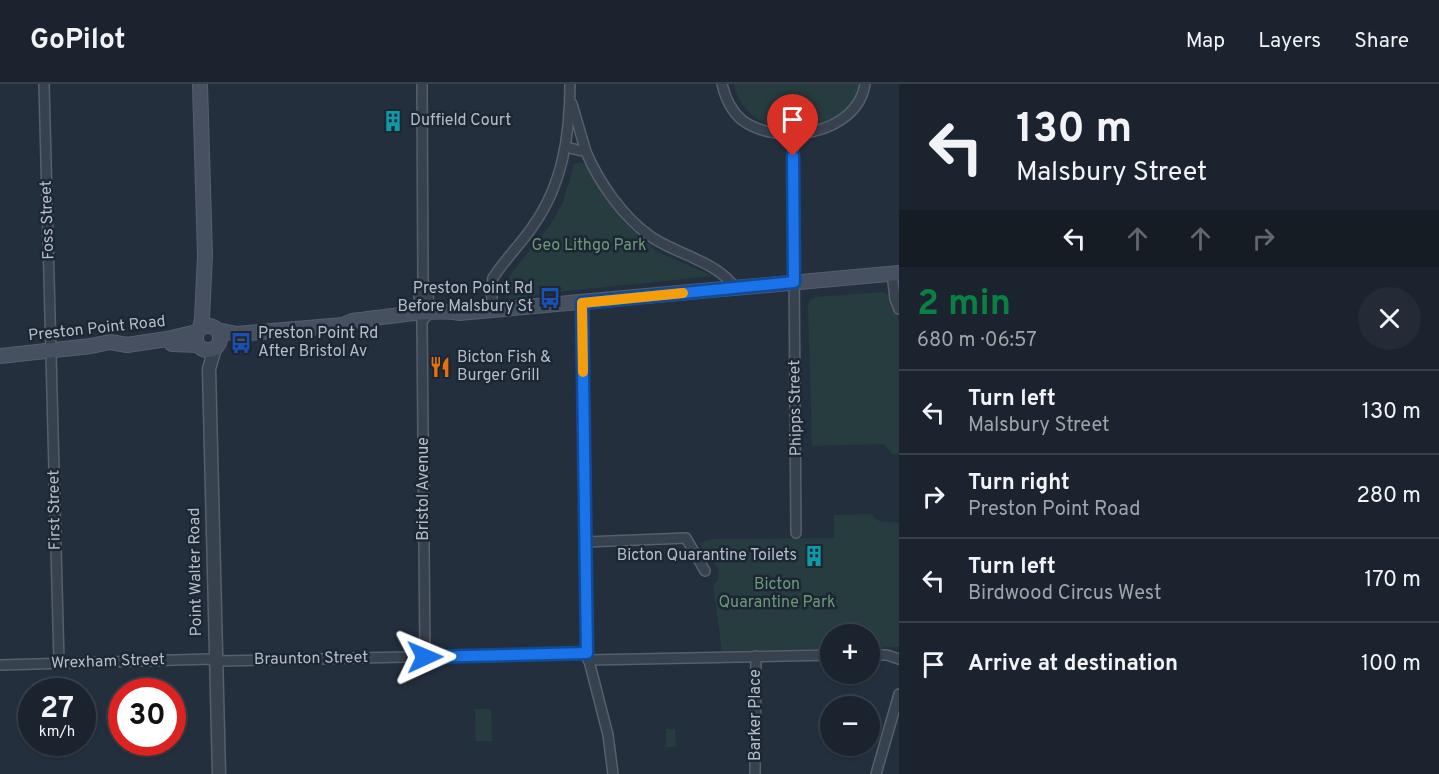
<!DOCTYPE html>
<html lang="en">
<head>
<meta charset="utf-8">
<style>
  :root { --surface:#1b232e; --page:#242b36; --text:#f1f3f6; --muted:#a0a4aa; --line:#39404a; --accent:#0b8043 }
  body { margin:0; font-family:Overpass,sans-serif; background:var(--page); color:var(--text); height:100vh; display:flex; flex-direction:column; font-size:22px; white-space:nowrap }
  * { box-sizing:border-box; margin:0 }
  p { font-size:20px; color:var(--muted) }
  .icon { flex:none; width:33px; height:33px; fill:none; stroke:currentColor; stroke-width:2; stroke-linecap:round; stroke-linejoin:round }
  .map { position:relative; flex:1; overflow:hidden }
  .side { display:flex; flex-direction:column; background:var(--surface); width:540px }
  .side>* { flex:none }
  .guide { background:#1b232e; color:var(--text); overflow:hidden }
  .tools { position:absolute; left:820px; top:540px; display:grid; gap:12px }
  .tools a { display:grid; place-items:center; width:60px; height:60px; border-radius:50%; background:var(--surface); box-shadow:0 2px 4px #0004,0 0 0 2px var(--line); font-size:30px }
  .speed { position:absolute; left:18px; top:594px; display:flex; gap:12px; font-size:30px; font-weight:700; text-align:center }
  .speed>* { display:grid; place-content:center; width:78px; height:78px; border-radius:50%; background:var(--surface); box-shadow:0 2px 4px #0004,0 0 0 2px var(--line); line-height:1 }
  .speed small { font-size:15px; font-weight:400 }
  .speed .limit { border:9px solid #d22; background:#fff; color:#111 }
  .pin { position:absolute; display:grid; place-items:center; width:51px; height:51px; color:#fff; margin:-62px -26px; border-radius:50% 50% 50% 0; rotate:-45deg; box-shadow:0 0 6px #0007 }
  .pin .icon { rotate:45deg }
  .me { position:absolute; width:66px; margin:-33px; rotate:89deg; stroke-linejoin:round; filter:drop-shadow(0 0 4px #0008) }
  .turn { display:flex; align-items:center; gap:21px; height:126px; padding:0 18px; font-size:27px }
  .turn .icon { width:78px; height:78px; stroke-width:2.5 }
  .turn b { display:block; font-size:42px; line-height:51px }
  .lanes { display:flex; align-items:center; height:57px; padding:0 18px; background:#0003; justify-content:center; gap:30px; direction:ltr }
  .lanes .off { opacity:.35 }
  .round { display:grid; place-items:center; flex:none; width:63px; height:63px; border-radius:32px; background:var(--page) }
  .headline { display:flex; align-items:center; justify-content:space-between; height:102px; padding:0 18px }
  h1 { font-size:36px; font-weight:700; line-height:45px; color:var(--accent) }
  ul { padding:0; list-style:none }
  li { display:flex; align-items:center; gap:18px; height:84px; padding:0 18px; border-top:2px solid var(--line) }
  li div { flex:1 }
  li b { display:block; font-size:22px }
  li em { font-style:normal }
  header { display:flex; align-items:center; gap:36px; box-sizing:border-box; height:84px; padding:0 30px; background:var(--surface); border-bottom:2px solid var(--line) }
  header strong { font-size:28px }
  nav { display:flex; gap:33px; margin-inline-start:auto; font-size:21px }
  main { display:flex; flex:1; min-height:0 }
  .map>svg:first-child { display:block }
  .green { fill:#263c3f }
  .lines { fill:none; stroke-linecap:round; stroke-linejoin:round }
  .minor-casing { stroke:#565f6c; stroke-width:12 }
  .tertiary-casing { stroke:#565f6c; stroke-width:15 }
  .secondary-casing { stroke:#565f6c; stroke-width:16 }
  .minor { stroke:#38414e; stroke-width:9 }
  .tertiary { stroke:#38414e; stroke-width:12 }
  .secondary { stroke:#465061; stroke-width:14 }
  .route-casing { stroke:#114b97; stroke-width:15 }
  .route { stroke:#1a73e8; stroke-width:10 }
  .slow { stroke:#f59e0b; stroke-width:10 }
  .labels { text-anchor:middle; dominant-baseline:central; stroke-width:5; stroke-linejoin:round; paint-order:stroke }
  .poi-label { font-size:16px; fill:#b4bcc9; stroke:#1d2633; text-anchor:start }
  .street-label { font-size:16px; fill:#b4bcc9; stroke:#1d2633 }
  .park-label { font-size:16px; fill:#6b9a76; stroke:#1d2633 }
</style>
</head>
<body>
<header>
<strong>GoPilot</strong>
<nav><a>Map</a><a>Layers</a><a>Share</a></nav>
</header>
<main>
<div class="map">
<svg width="899" height="690" viewBox="0 0 899 690">
  <rect width="100%" height="100%" fill="#242f3e"/>
  <g class="green">
    <path d="M734,0H862C857,13 852,22 842,31C818,52 767,50 746,25C740,19 736,9 734,0Z"/>
    <path d="M581,78L586,81L601,107L625,139L656,167L713,192L567,207L510,215C503,209 502,206 505,197L551,140L563,118L574,80Z"/>
    <polygon points="882,208 887,210 890,214 899,237 899,369 893,371 884,360 812,362 808,221 810,216 816,213"/>
    <polygon points="870,430 879,437 899,439 899,563 870,564 870,550 831,550 831,565 722,567 713,501 718,496 719,486 699,459 712,455 834,454 834,431"/>
    <polygon points="475,625 491,625 492,657 476,657"/>
    <polygon points="666,645 675,645 676,663 666,663"/>
  </g>
  <g class="lines">
    <defs>
      <g id="minor">
        <polyline points="44,0 59,579"/>
        <path d="M722,0C725,13 731,27 742,36C778,63 857,51 865,0"/>
        <polyline points="572,20 586,68"/>
        <polyline points="793,49 796,449"/>
        <path d="M566,63L586,68C599,98 622,132 650,152C675,170 719,178 735,204"/>
        <polyline points="892,189 895,215 899,225"/>
        <polyline points="423,199 428,207 429,229 422,237 425,573"/>
        <polyline points="582,219 587,569 608,651 613,690"/>
        <path d="M493,226L491,204L493,194C505,175 521,160 533,142C563,100 570,50 570,0"/>
        <polyline points="420,233 419,208 423,199 422,0"/>
        <polyline points="586,458 686,454 705,487"/>
        <polyline points="870,571 887,571 899,575"/>
        <polyline points="588,576 831,571"/>
        <polyline points="0,581 210,575 221,577 587,569"/>
        <polyline points="755,690 756,572"/>
        <polyline points="876,690 899,610"/>
      </g>
      <polyline id="tertiary" points="215,264 209,285 219,690"/>
      <g id="secondary">
        <circle cx="208" cy="254" r="12"/>
        <polyline points="200,244 202,235 205,171 200,0"/>
        <path d="M217,246L237,250L343,241L352,237C380,234 434,224 459,229L899,189"/>
        <polyline points="172,260 198,261"/>
        <polyline points="0,272 91,262 110,258 127,261 167,255 197,248"/>
      </g>
    </defs>
    <use href="#minor" class="minor-casing"/>
    <use href="#tertiary" class="tertiary-casing"/>
    <use href="#secondary" class="secondary-casing"/>
    <use href="#minor" class="minor"/>
    <use href="#tertiary" class="tertiary"/>
    <use href="#secondary" class="secondary"/>
  </g>
  <g class="lines">
    <defs>
      <polyline id="route" points="425,573 587,569 582,219 794,198 793,72"/>
    </defs>
    <use href="#route" class="route-casing"/>
    <use href="#route" class="route"/>
    <polyline class="slow" points="583,288 582,219 683,209"/>
  </g>
  <defs>
    <symbol id="building-bare" viewBox="-9 -9 18 18"><path d="M-4-6H4V6H1V3H-1V6H-4ZM-2.5-4.3h1.7v1.8h-1.7ZM.8-4.3h1.7v1.8H.8ZM-2.5-1h1.7V.8h-1.7ZM.8-1h1.7V.8H.8Z" fill="#0f9aa8" stroke="#1d2633" stroke-width="2.5" paint-order="stroke"/></symbol>
    <symbol id="bus-bare" viewBox="-9 -9 18 18"><path d="M-5-6H5V4H4V6H2V4H-2V6H-4V4H-5ZM-3.5-4V0h7V-4ZM-3.5 1.2v1.5H-2V1.2ZM2 1.2v1.5H3.5V1.2Z" fill="#1a4fb4" stroke="#1d2633" stroke-width="2.5" paint-order="stroke"/></symbol>
    <symbol id="restaurant-bare" viewBox="-9 -9 18 18"><path d="M-5-6h1v4h1v-4h1v4h1v-4h1v5L-1.5 .5V6h-2V.5L-5-1ZM5-6V6H3V1.5H1.5Q1.5-4 5-6Z" fill="#e8710a" stroke="#1d2633" stroke-width="2.5" paint-order="stroke"/></symbol>
  </defs>
  <g fill-rule="evenodd">
    <use href="#building-bare" x="378" y="22" width="30" height="30"/>
    <use href="#bus-bare" x="535" y="199" width="30" height="30"/>
    <use href="#bus-bare" x="226" y="244" width="30" height="30"/>
    <use href="#restaurant-bare" x="425" y="268" width="30" height="30"/>
    <use href="#building-bare" x="799" y="457" width="30" height="30"/>
  </g>
  <g class="labels">
    <g class="poi-label">
      <text x="410" y="37">Duffield Court</text>
      <text x="533" y="205" text-anchor="end">Preston Point Rd<tspan x="533" dy="18">Before Malsbury St</tspan></text>
      <text x="258" y="250">Preston Point Rd<tspan x="258" dy="18">After Bristol Av</tspan></text>
      <text x="457" y="274">Bicton Fish &amp;<tspan x="457" dy="18">Burger Grill</tspan></text>
      <text x="797" y="472" text-anchor="end">Bicton Quarantine Toilets</text>
    </g>
    <g class="street-label">
      <text transform="translate(48 136) rotate(-92)">Foss Street</text>
      <text transform="translate(97 245) rotate(-6)">Preston Point Road</text>
      <text transform="translate(796 324) rotate(-91)">Phipps Street</text>
      <text transform="translate(424 405) rotate(-90)">Bristol Avenue</text>
      <text transform="translate(55 426) rotate(-91)">First Street</text>
      <text transform="translate(196 488) rotate(-91)">Point Walter Road</text>
      <text transform="translate(311 575) rotate(-1)">Braunton Street</text>
      <text transform="translate(108 578) rotate(-2)">Wrexham Street</text>
      <text transform="translate(756 631) rotate(-90)">Barker Place</text>
    </g>
    <g class="park-label">
      <text x="589" y="162">Geo Lithgo Park</text>
      <text x="777" y="501">Bicton<tspan x="777" dy="18">Quarantine Park</tspan></text>
    </g>
  </g>
</svg>
<div class="tools">
<a>+</a>
<a>−</a>
</div>
<div class="speed"><div>27<small>km/h</small></div><div class="limit">30</div></div>
<div class="pin" style="left:793px;top:72px;background:#d93025"><svg class="icon" aria-label="arrive" viewBox="0 0 24 24"><path d="M6 21V4h12l-3 4 3 4H6"/></svg></div>
<svg class="me" style="left:425px;top:573px" viewBox="-20 -20 40 40"><path d="M0-17L14 15 0 8-14 15z" fill="#1a73e8" stroke="#fff" stroke-width="4"/></svg>
</div>
<section class="side">
<div class="guide">
<div class="turn"><svg class="icon" aria-label="left" viewBox="0 0 24 24"><path d="M17 20v-9H6M10 6l-5 5 5 5"/></svg><div><b>130 m</b>Malsbury Street</div></div>
<div class="lanes"><svg class="icon" aria-label="left" viewBox="0 0 24 24"><path d="M17 20v-9H6M10 6l-5 5 5 5"/></svg><svg class="icon off" aria-label="ahead" viewBox="0 0 24 24"><path d="M12 20V5M6 11l6-6 6 6"/></svg><svg class="icon off" aria-label="ahead" viewBox="0 0 24 24"><path d="M12 20V5M6 11l6-6 6 6"/></svg><svg class="icon off" aria-label="right" viewBox="0 0 24 24"><path d="M7 20v-9h11M14 6l5 5-5 5"/></svg></div>
</div>
<div class="headline"><div><h1>2 min</h1><p>680 m · 06:57</p></div><a class="round"><svg class="icon" aria-label="close" viewBox="0 0 24 24"><path d="M6 6l12 12M18 6L6 18"/></svg></a></div>
<ul>
<li><svg class="icon" aria-label="left" viewBox="0 0 24 24"><path d="M17 20v-9H6M10 6l-5 5 5 5"/></svg><div><b>Turn left</b><p>Malsbury Street</p></div><em>130 m</em></li>
<li><svg class="icon" aria-label="right" viewBox="0 0 24 24"><path d="M7 20v-9h11M14 6l5 5-5 5"/></svg><div><b>Turn right</b><p>Preston Point Road</p></div><em>280 m</em></li>
<li><svg class="icon" aria-label="left" viewBox="0 0 24 24"><path d="M17 20v-9H6M10 6l-5 5 5 5"/></svg><div><b>Turn left</b><p>Birdwood Circus West</p></div><em>170 m</em></li>
<li><svg class="icon" aria-label="arrive" viewBox="0 0 24 24"><path d="M6 21V4h12l-3 4 3 4H6"/></svg><div><b>Arrive at destination</b></div><em>100 m</em></li>
</ul>
</section>
</main>
</body>
</html>
